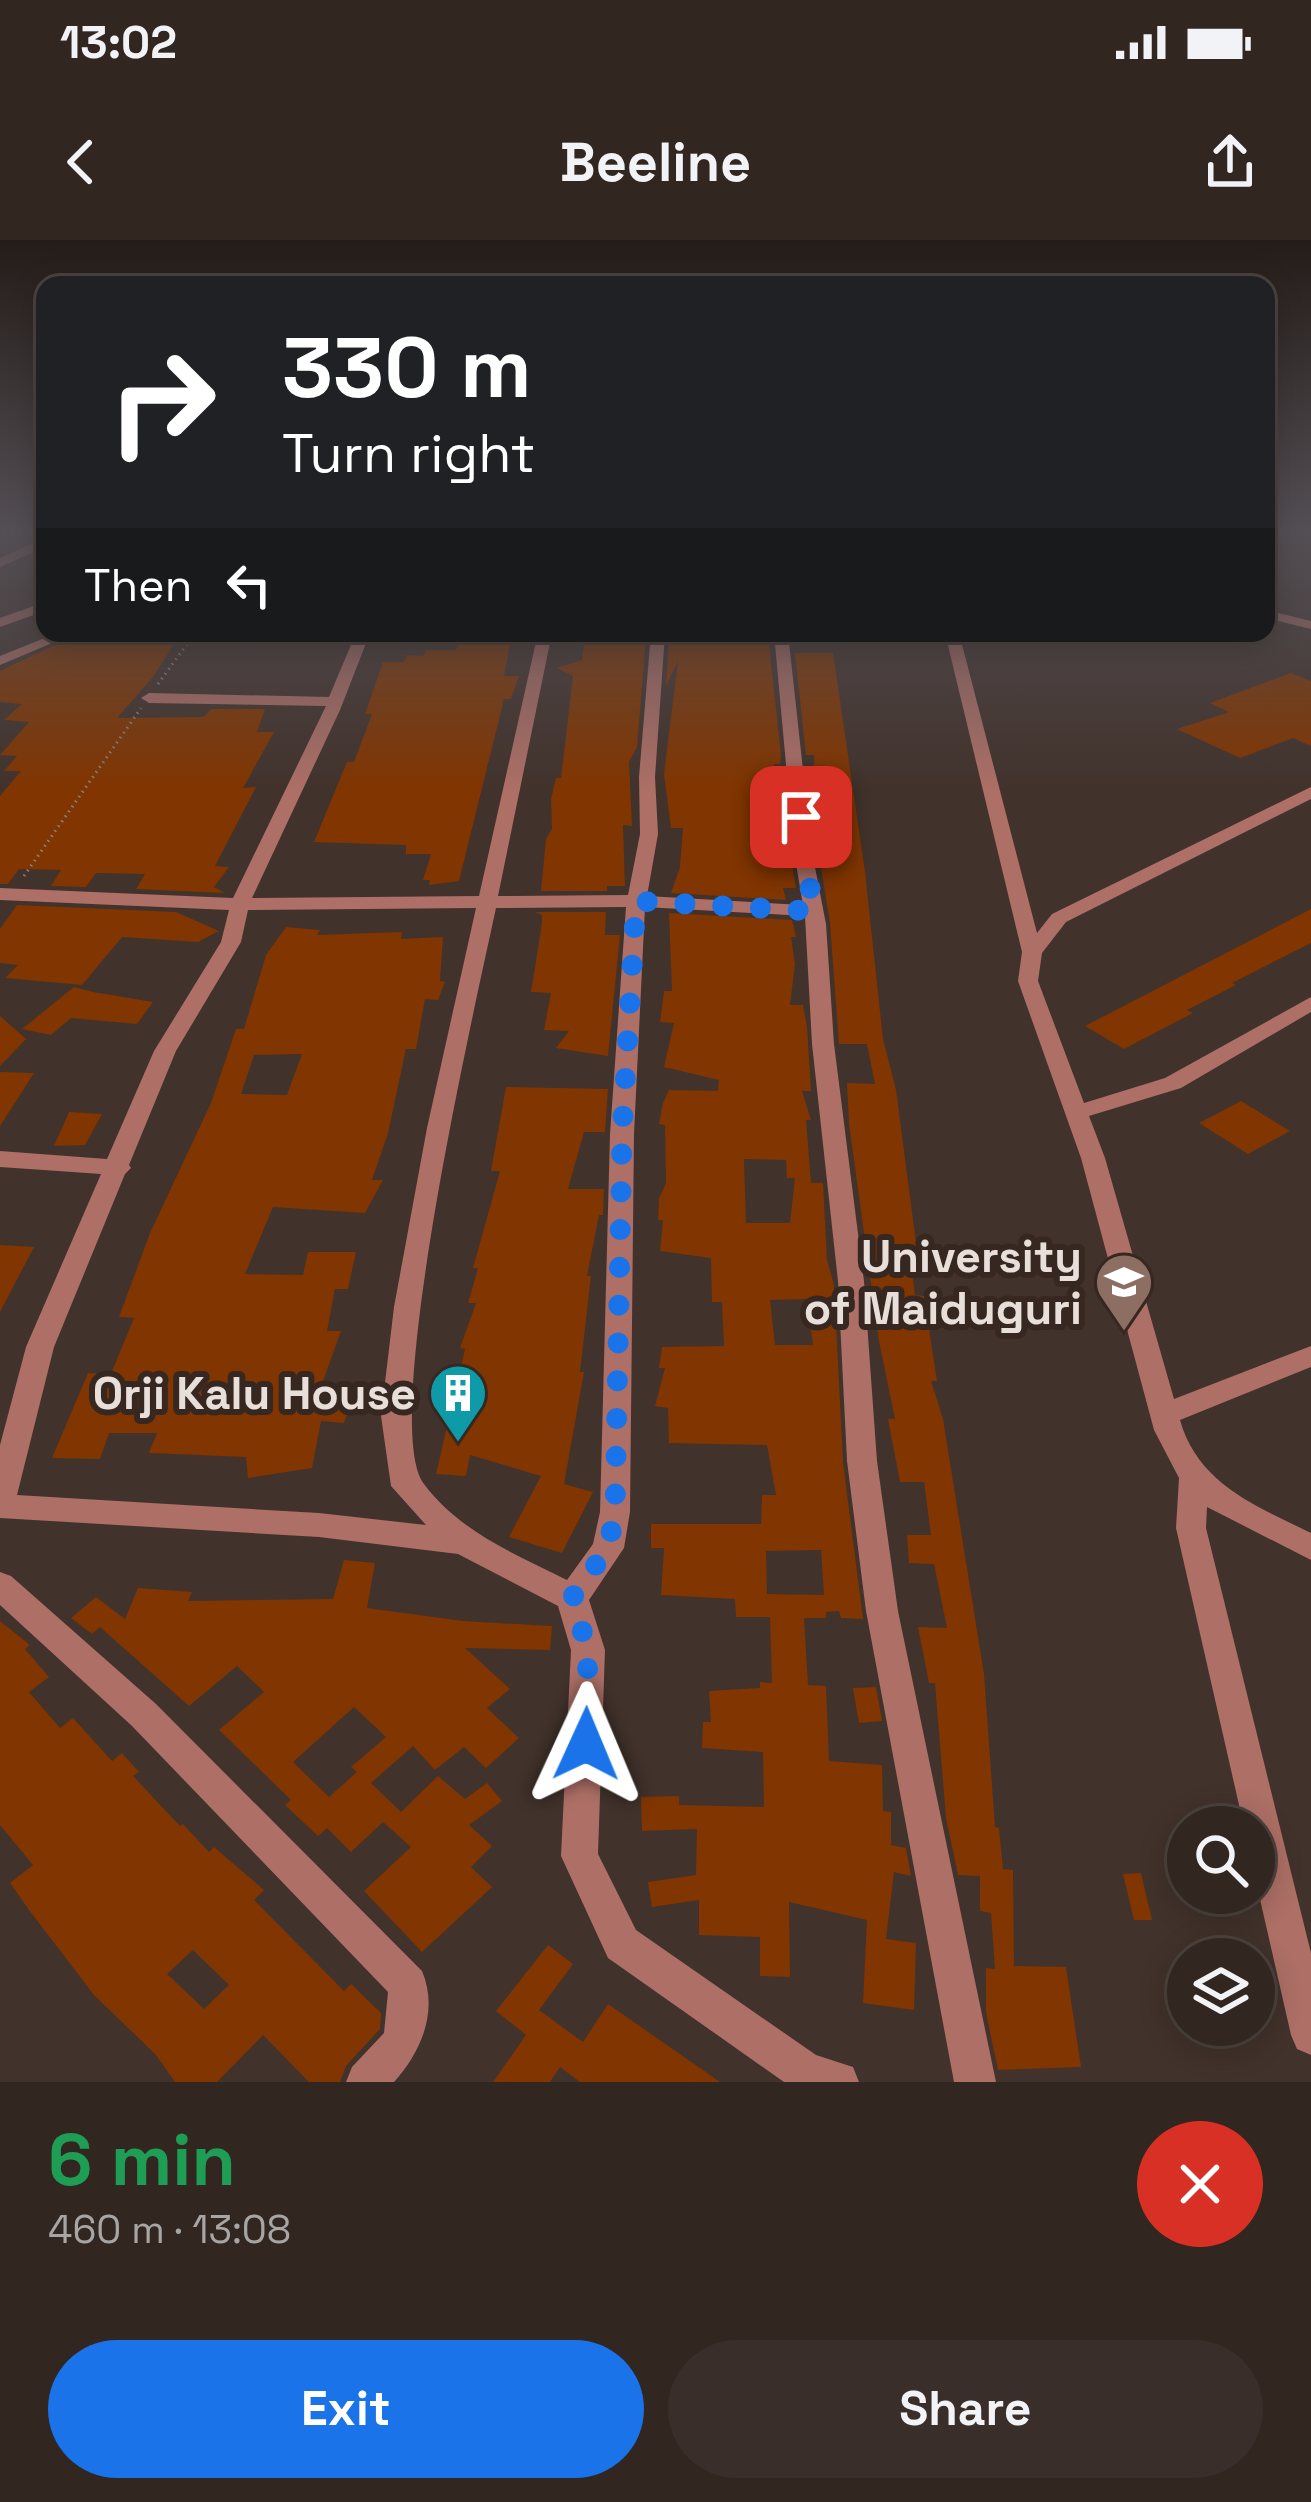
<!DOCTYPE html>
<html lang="en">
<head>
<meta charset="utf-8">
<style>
  :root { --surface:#312620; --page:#392e29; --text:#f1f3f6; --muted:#a8a5a5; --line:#4c433e; --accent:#1a73e8 }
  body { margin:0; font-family:"Space Grotesk",sans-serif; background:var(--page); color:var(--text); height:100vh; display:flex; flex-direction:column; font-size:45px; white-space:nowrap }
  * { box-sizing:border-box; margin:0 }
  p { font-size:39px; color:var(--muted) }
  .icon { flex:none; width:66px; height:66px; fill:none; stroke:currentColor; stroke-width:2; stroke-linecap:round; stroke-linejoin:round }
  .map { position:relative; height:1842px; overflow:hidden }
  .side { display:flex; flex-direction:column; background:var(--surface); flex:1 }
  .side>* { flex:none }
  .hud { position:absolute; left:36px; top:36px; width:1239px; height:366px; border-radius:24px; box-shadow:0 6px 30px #0003,0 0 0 3px var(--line); background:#202124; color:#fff; overflow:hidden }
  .fabs { position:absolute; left:1167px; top:1566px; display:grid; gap:24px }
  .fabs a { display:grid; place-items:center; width:108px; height:108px; border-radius:50%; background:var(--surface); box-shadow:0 6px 30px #0003,0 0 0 3px var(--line); font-size:60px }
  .pin { position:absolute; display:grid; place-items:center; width:102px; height:102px; color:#fff; margin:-51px; border-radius:24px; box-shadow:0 6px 18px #0006 }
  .me { position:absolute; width:132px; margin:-66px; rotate:1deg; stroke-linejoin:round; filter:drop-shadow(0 0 9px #0008) }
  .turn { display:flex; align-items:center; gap:42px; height:252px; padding:0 48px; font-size:54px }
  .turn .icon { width:156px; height:156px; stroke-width:2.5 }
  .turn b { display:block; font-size:84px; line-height:102px }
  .then { display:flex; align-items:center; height:114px; padding:0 48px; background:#0003; gap:24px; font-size:45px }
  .round { display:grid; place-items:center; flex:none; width:126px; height:126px; border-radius:63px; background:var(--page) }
  .overview { display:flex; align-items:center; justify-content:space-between; height:204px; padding:0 48px }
  h1 { font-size:72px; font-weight:800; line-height:90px; color:#1e9e55 }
  .button { display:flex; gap:24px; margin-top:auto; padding:24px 48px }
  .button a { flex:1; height:138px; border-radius:72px; background:var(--accent); color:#fff; font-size:48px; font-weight:800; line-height:138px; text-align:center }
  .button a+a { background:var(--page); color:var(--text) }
  .status { display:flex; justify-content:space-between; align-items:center; height:84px; padding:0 60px; background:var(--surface); direction:ltr }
  .status svg { height:33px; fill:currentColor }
  header { display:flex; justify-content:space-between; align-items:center; height:156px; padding:0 48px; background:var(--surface); font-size:54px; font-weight:800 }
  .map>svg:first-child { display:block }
  .building { fill:#813500; fill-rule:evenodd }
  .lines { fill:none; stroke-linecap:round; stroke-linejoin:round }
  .path { stroke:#8c807a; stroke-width:3; stroke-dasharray:1.5 4.5; stroke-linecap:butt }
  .street { fill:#ad6f66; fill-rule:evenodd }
  .route { stroke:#1a73e8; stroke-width:21; stroke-dasharray:0 37.8 }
  .labels { text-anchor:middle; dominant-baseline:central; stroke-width:12; stroke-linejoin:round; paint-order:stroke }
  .poi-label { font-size:45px; font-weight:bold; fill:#e8deda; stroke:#362821; text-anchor:end }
</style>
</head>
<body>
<div class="status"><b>13:02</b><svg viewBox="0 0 49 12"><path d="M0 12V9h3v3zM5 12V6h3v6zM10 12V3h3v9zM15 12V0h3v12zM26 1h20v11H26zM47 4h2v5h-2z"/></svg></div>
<header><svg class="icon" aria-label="back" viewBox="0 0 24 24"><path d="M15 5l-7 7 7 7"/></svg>Beeline<svg class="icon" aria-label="share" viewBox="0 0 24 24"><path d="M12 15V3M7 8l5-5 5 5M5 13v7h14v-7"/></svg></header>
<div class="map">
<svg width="1311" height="1842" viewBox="0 0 1311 1842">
  <rect width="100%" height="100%" fill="#41322b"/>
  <g class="building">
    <polygon points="80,393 181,393 153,437 117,478 203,477 212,469 265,469 257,492 274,492 243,548 256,547 215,626 229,627 214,647 225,653 136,649 145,634 96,633 86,647 51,646 61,630 19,629 8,644 0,644 0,556 21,531 4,531 17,516 0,515 29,482 4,480 22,464 0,462 0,431"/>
    <polygon points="622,393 646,397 637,507 629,522 632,586 623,585 625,646 607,646 607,651 541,651 546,599 552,589 551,559 556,538 561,538 573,436 557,428 582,420 585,399 622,399"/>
    <polygon points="688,393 768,395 781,515 780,524 774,524 796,648 783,648 786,660 671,653 680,627 683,588 671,588 664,534 678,421 666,446 669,396"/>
    <polygon points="461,400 511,400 504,436 519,436 511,459 504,459 459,641 429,645 430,640 423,640 431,614 406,614 406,605 314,602 347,522 354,522 372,474 365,474 383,422 404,422 407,415 423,416 426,410 456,410"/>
    <polygon points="795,413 833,413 836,433 865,632 883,799 896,850 918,1018 910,1018 915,1055 924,1056 937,1141 931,1141 943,1179 984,1434 995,1587 999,1588 1003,1629 1013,1630 1014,1726 1066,1727 1081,1827 998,1830 986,1772 986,1728 995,1729 991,1673 980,1671 980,1636 958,1635 946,1578 935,1443 929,1443 918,1387 947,1388 934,1324 909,1323 907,1295 931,1295 924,1242 900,1242 888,1179 895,1179 879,1101 849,884 847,843 875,844 867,804 839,804 830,683 812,571 816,570 814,515 806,515"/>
    <polygon points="1291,433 1311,441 1311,506 1293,498 1240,518 1177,489 1229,472 1210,463"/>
    <polygon points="17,665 176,672 219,691 198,702 122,697 82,745 5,738 18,725 0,723 0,689"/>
    <polygon points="1311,669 1311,703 1232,743 1236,745 1187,770 1193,773 1124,809 1085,786"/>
    <polygon points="535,672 606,672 605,695 620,695 608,816 556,808 569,791 544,790 551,753 531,752 542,683 542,675"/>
    <path d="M669,673L792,680L796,697H791L795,724L790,765H803L807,787L811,851H802L811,880H806L811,943H823L827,1020L834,1045L843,1222L863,1379L841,1378L839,1371L826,1372V1378H804L808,1445L826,1446L829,1521L882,1525L883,1571L891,1572V1605L906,1608L911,1636L894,1632L886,1699L916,1703L914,1770L863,1763L867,1680L789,1662L790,1737L760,1736V1697L699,1695V1660L652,1667L648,1642L696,1635L697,1589L642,1591L641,1557L679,1556V1565L764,1567L763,1512L702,1508L703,1482H711L709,1451L760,1448V1442L772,1443L770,1377H736L735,1359L661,1355L664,1308H651V1284H761L762,1255H776L767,1205L669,1203L668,1168L655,1166L665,1128H659L662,1107L724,1106L722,1062H712L711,1018L660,1011L663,980H658L659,958L666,943L665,885L659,884L663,863L669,850L718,851L719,840L664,827L674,783L660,782L664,751H672ZM744,919L786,920L787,938H795L790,983H746ZM807,1059L813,1105H775L770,1060ZM821,1310L824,1355L767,1354L766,1311Z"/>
    <path d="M286,687L320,690L317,695L402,692L401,699L443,697L440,741L445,742L438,760L425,759L416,809H406L388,893L372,940H383L365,973L273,967L245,1034L303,1035L308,1012H356L348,1049H335L327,1091H341L317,1158L352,1160L344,1183L321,1181L312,1228L248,1238L246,1217L149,1213L157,1193H109L100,1219L52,1218L88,1133L111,1134L134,1078L119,1077L150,993L211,863L236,789H244L266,715ZM302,814L287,855L241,854L254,815Z"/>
    <polygon points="74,747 93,752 153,762 137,784 71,778 51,795 22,789"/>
    <polygon points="0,776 26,799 0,826"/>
    <polygon points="0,832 34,833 0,886"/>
    <polygon points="506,847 608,849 605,892 584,892 568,949 604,949 603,975 599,975 587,1036 591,1036 580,1132 584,1132 564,1244 593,1252 562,1313 509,1297 541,1236 470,1215 466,1236 436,1234 465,1109 460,1108 476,1063 468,1063 478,1028 473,1028 500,931 491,931"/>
    <polygon points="1241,861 1290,891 1248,914 1199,883"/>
    <polygon points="69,872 102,874 85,905 54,906"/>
    <polygon points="0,1005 34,1007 0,1072"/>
    <path d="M344,1320L375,1323L367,1368L463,1381L552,1386L550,1410L465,1408L510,1449L487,1468L519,1498L486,1528L464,1507L435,1530L413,1506L371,1543L401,1572L438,1536L465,1559L487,1543L502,1561L469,1585L492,1606L471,1627L492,1647L422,1712L364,1651L411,1607L383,1582L351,1612L327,1588L318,1596L285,1565L291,1560L219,1490L264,1452L237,1426L189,1466L100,1387L92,1394L71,1378L96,1357L125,1379L138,1348L192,1352L188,1361L333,1359ZM354,1467L386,1497L351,1527L357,1532L329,1557L293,1522Z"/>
    <path d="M0,1381L30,1405L25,1409L49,1437L29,1452L60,1488L73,1478L112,1521L122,1513L139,1532L133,1536L180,1586L183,1584L209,1612L214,1607L264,1650L254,1660L344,1751L351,1744L381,1773L380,1789L346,1826L340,1842H309L263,1795L217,1842H175L156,1815L94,1755L29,1670L10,1643L33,1625L0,1585ZM193,1710L229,1745L204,1769L167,1734Z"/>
    <polygon points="876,1447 882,1481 859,1483 853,1448"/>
    <polygon points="1141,1633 1152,1680 1134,1680 1123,1634"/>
    <polygon points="548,1705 573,1724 539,1770 583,1802 608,1764 720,1842 580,1842 560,1827 550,1842 493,1842 526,1795 496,1771"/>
  </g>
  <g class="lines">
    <g class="path">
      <polyline points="158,444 195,393"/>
      <polyline points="24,636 141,468"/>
    </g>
    <g class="street">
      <polygon points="45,298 45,307 0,327 0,318"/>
      <polygon points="45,362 45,371 0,387 0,378"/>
      <polygon points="1266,370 1311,381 1311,389 1266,378"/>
      <polygon points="57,393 76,393 0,425 0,416"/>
      <path d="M356,393H370L340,470L252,658L479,656L538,393H552L498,656L628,655L640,594L639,537L651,393H665L655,537L658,594L647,656L803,665L794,612L774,393H788L812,612L826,684L834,804L864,1041L877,1221L898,1371L996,1842H954L866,1371L847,1221L838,1041L812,804L805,676L645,667L634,894L630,1272L624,1308L589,1360L605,1410L598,1614L636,1690L816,1815L853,1827L859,1842H784L608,1718L561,1616L571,1410L558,1366L458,1314L319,1297L0,1278V1205L26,1107L101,934L0,927V911L107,919L154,811L221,702L229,670L0,660V648L233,658L326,466L149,463L141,458L149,453L329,457ZM626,667L610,894L600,1272L593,1304L567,1340C515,1314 460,1292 424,1244C378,1185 477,758 496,668ZM476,668L427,888L394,1067L381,1176L391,1246L426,1285L319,1273L17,1255L54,1107L125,934L131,928L129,925L176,811L241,702L248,670Z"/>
      <path d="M945,393H959L1037,693L1052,674L1311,547V559L1066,682L1042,713L1038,741L1084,863L1165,838L1311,757V772L1181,848L1089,876L1105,918L1174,1159L1311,1106V1127L1180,1180C1198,1244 1256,1266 1311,1293V1320L1207,1267L1206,1288L1311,1713V1815L1297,1809L1291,1795L1254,1633V1587H1244L1176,1288L1179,1238L1154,1190L1081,918L1018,741L1022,712Z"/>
      <path d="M0,1332L11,1336L156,1464L422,1731C439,1771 421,1812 394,1842H346L352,1827L384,1793L388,1752L132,1486L0,1365Z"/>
    </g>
  </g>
  <linearGradient id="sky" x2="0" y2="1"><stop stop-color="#241c18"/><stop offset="0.53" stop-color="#544f55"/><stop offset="1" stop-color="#544f55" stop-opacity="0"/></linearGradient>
  <rect width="1311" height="551" fill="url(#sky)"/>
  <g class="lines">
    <polyline class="route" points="586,1504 588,1410 572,1358 608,1308 615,1272 622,894 636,661 813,671 801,577"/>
  </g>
  <defs>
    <symbol id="university-pin" viewBox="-11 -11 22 30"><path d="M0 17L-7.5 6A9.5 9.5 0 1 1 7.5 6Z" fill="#8d6e63" stroke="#362821"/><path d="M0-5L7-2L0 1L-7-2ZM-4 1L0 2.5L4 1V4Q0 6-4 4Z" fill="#fff"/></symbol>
    <symbol id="building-pin" viewBox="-11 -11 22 30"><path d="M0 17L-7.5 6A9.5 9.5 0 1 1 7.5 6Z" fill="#0f9aa8" stroke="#362821"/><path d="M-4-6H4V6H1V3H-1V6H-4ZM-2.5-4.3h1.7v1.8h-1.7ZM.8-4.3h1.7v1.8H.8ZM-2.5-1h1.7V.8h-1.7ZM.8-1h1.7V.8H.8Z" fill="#fff"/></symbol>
  </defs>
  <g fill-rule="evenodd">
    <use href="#university-pin" x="1091" y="1009" width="66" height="90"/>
    <use href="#building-pin" x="425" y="1120" width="66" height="90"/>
  </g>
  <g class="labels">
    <g class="poi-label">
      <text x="1082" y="1016">University<tspan x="1082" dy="52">of Maiduguri</tspan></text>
      <text x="416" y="1153">Orji Kalu House</text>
    </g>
  </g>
</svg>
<div class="fabs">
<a><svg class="icon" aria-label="search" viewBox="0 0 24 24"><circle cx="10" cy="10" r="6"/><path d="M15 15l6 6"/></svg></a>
<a><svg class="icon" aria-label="layers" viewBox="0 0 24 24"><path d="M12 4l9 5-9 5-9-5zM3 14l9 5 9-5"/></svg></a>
</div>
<div class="pin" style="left:801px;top:577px;background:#d93025"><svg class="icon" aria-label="arrive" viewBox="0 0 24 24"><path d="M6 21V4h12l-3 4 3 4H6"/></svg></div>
<svg class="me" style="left:586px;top:1504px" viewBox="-20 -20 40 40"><path d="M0-17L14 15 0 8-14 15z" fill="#1a73e8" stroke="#fff" stroke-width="4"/></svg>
<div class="hud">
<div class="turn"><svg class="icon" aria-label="right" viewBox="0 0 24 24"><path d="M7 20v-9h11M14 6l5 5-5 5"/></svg><div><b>330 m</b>Turn right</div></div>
<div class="then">Then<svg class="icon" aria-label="left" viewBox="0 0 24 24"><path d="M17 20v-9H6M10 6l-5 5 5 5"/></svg></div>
</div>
</div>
<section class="side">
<div class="overview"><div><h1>6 min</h1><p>460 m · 13:08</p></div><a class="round" style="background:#d93025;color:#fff"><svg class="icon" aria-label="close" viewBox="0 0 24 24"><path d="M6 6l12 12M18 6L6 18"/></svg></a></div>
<div class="button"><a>Exit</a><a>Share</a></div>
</section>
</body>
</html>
